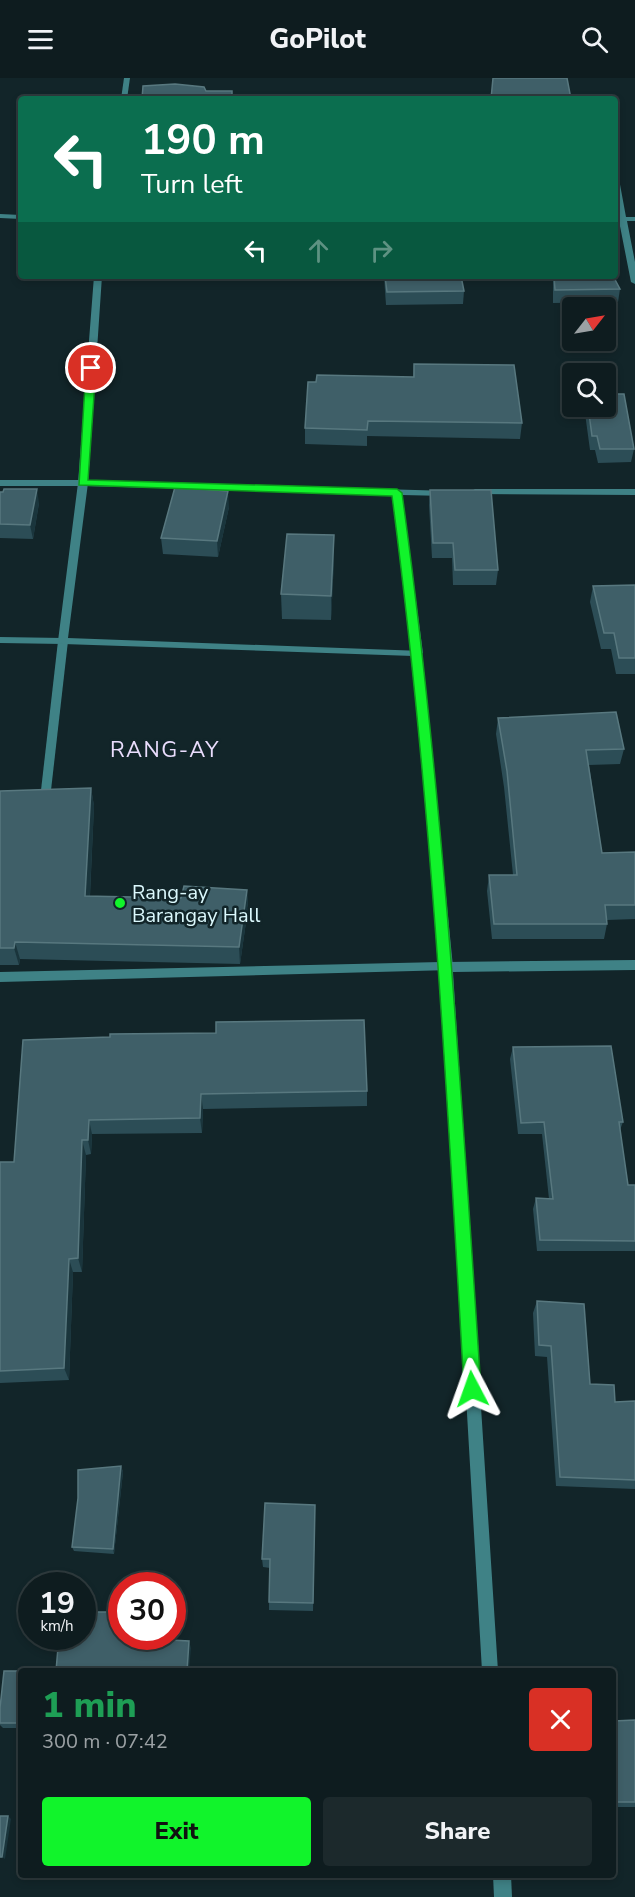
<!DOCTYPE html>
<html lang="en">
<head>
<meta charset="utf-8">
<style>
  :root { --surface:#0e1c1f; --page:#1c292c; --text:#f1f3f6; --muted:#9ba1a4; --line:#2e3a3d; --accent:#11f42b }
  body { margin:0; font-family:"Nunito Sans",sans-serif; background:var(--page); color:var(--text); height:100vh; display:flex; flex-direction:column; font-size:22px; white-space:nowrap }
  * { box-sizing:border-box; margin:0 }
  p { font-size:20px; color:var(--muted) }
  .icon { flex:none; width:33px; height:33px; fill:none; stroke:currentColor; stroke-width:2; stroke-linecap:round; stroke-linejoin:round }
  .map { position:relative; flex:1; overflow:hidden }
  .details { position:absolute; left:18px; top:1590px; width:598px; height:210px; display:flex; flex-direction:column; background:var(--surface); border-radius:6px; box-shadow:0 3px 9px #0003,0 0 0 2px var(--line) }
  .details>* { flex:none }
  .banner { position:absolute; left:18px; top:18px; width:600px; height:183px; border-radius:6px; box-shadow:0 3px 9px #0003,0 0 0 2px var(--line); background:#0b6e4f; color:#fff; overflow:hidden }
  .needle { width:39px; rotate:59deg }
  .controls { position:absolute; left:562px; top:219px; display:grid; gap:12px }
  .controls a { display:grid; place-items:center; width:54px; height:54px; border-radius:6px; background:var(--surface); box-shadow:0 3px 9px #0003,0 0 0 2px var(--line); font-size:30px }
  .speed { position:absolute; left:18px; top:1494px; display:flex; gap:12px; font-size:30px; font-weight:700; text-align:center }
  .speed>* { display:grid; place-content:center; width:78px; height:78px; border-radius:50%; background:var(--surface); box-shadow:0 3px 9px #0003,0 0 0 2px var(--line); line-height:1 }
  .speed small { font-size:15px; font-weight:400 }
  .speed .limit { border:9px solid #d22; background:#fff; color:#111 }
  .pin { position:absolute; display:grid; place-items:center; width:51px; height:51px; color:#fff; margin:-26px; border:3px solid #fff; border-radius:50%; box-shadow:0 2px 6px #0007 }
  .me { position:absolute; width:66px; margin:-33px; rotate:356deg; stroke-linejoin:round; filter:drop-shadow(0 0 4px #0008) }
  .turn { display:flex; align-items:center; gap:21px; height:126px; padding:0 24px; font-size:27px }
  .turn .icon { width:78px; height:78px; stroke-width:2.5 }
  .turn b { display:block; font-size:42px; line-height:51px }
  .lanes { display:flex; align-items:center; height:57px; padding:0 24px; background:#0003; justify-content:center; gap:30px; direction:ltr }
  .lanes .off { opacity:.35 }
  .round { display:grid; place-items:center; flex:none; width:63px; height:63px; border-radius:6px; background:var(--page) }
  .summary { display:flex; align-items:center; justify-content:space-between; height:102px; padding:0 24px }
  h1 { font-size:36px; font-weight:800; line-height:45px; color:#1e9e55 }
  .button { display:flex; gap:12px; margin-top:auto; padding:12px 24px }
  .button a { flex:1; height:69px; border-radius:6px; background:var(--accent); color:#111; font-size:24px; font-weight:800; line-height:69px; text-align:center }
  .button a+a { background:var(--page); color:var(--text) }
  header { display:flex; justify-content:space-between; align-items:center; height:78px; padding:0 24px; background:var(--surface); font-size:27px; font-weight:800 }
  .map>svg:first-child { display:block }
  .lines { fill:none; stroke-linecap:round; stroke-linejoin:round }
  .service { fill:#3f8286; fill-rule:evenodd }
  .minor { fill:#3f8286; fill-rule:evenodd }
  .tertiary { fill:#3f8286; fill-rule:evenodd }
  .wall { fill:#2c4d56 }
  .shaded-wall { fill:#1a353c }
  .building { fill:#3f5f68; stroke:#58787f; stroke-width:1.5 }
  .route { fill:#11f42b; stroke:#0b9f1c; stroke-width:1.5 }
  .poi-dot { fill:#11f42b; stroke:#122529; stroke-width:2 }
  .labels { text-anchor:middle; dominant-baseline:central; stroke-width:5; stroke-linejoin:round; paint-order:stroke }
  .poi-label { font-size:20px; fill:#dcf9fd; stroke:#122529; text-anchor:start }
  .quarter-label { font-size:22px; letter-spacing:1.5px; fill:#eaddfd; stroke:#122529 }
</style>
</head>
<body>
<header><svg class="icon" aria-label="menu" viewBox="0 0 24 24"><path d="M4 6h16M4 12h16M4 18h16"/></svg>GoPilot<svg class="icon" aria-label="search" viewBox="0 0 24 24"><circle cx="10" cy="10" r="6"/><path d="M15 15l6 6"/></svg></header>
<div class="map">
<svg width="635" height="1819" viewBox="0 0 635 1819">
  <rect width="100%" height="100%" fill="#122529"/>
  <g class="lines">
    <polygon class="service" points="63,560 68,563 50,721 45,725 40,721 58,563"/>
    <g class="minor">
      <polygon points="615,99 619,101 626,139 635,139 635,143 627,143 635,184 635,206 631,204 619,143 615,143 615,139 619,139 615,120"/>
      <polygon points="0,136 21,137 21,141 0,140"/>
      <polygon points="0,402 83,402 449,413 451,415 446,418 402,417 423,575 418,578 413,575 393,416 83,408 0,408"/>
      <polygon points="475,411 635,411 635,417 472,416 470,414"/>
      <polygon points="0,559 63,560 68,563 63,566 0,565"/>
      <polygon points="635,882 635,892 453,894 498,1593 482,1593 441,889 443,886 447,884"/>
      <polygon points="493,1797 511,1797 512,1819 494,1819"/>
    </g>
    <g class="tertiary">
      <polygon points="124,0 130,0 127,21 121,21"/>
      <polygon points="94,198 102,198 88,405 68,560 422,573 453,889 451,892 0,904 0,894 441,884 413,578 63,566 58,563 78,405"/>
    </g>
  </g>
  <g class="wall">
    <polygon points="173,198 220,198 220,200 173,201"/>
    <polygon points="384,198 461,198 464,213 463,226 386,227"/>
    <polygon points="553,198 613,198 620,211 618,224 553,225"/>
    <polygon points="414,286 522,345 520,361 367,358 367,368 305,366 305,350 316,304 413,299"/>
    <polygon points="584,328 606,328 634,371 631,384 598,385 595,372 590,372"/>
    <polygon points="430,412 498,492 496,507 453,507 452,480 432,480 429,427"/>
    <polygon points="0,414 39,425 33,461 0,460"/>
    <polygon points="229,429 218,479 163,476 161,460"/>
    <polygon points="334,457 334,482 331,542 282,541 281,516"/>
    <polygon points="635,507 635,596 616,596 611,571 601,571 590,524 593,508"/>
    <polygon points="498,640 624,671 620,686 589,687 602,775 635,774 635,841 607,842 607,846 604,861 492,861 487,813 489,797 513,797 504,709 496,656"/>
    <polygon points="91,710 94,728 90,818 181,820 247,812 248,830 240,886 20,881 19,887 0,887 0,713"/>
    <polygon points="23,962 367,1013 367,1028 203,1031 202,1055 92,1056 91,1076 86,1077 82,1194 73,1194 69,1302 0,1305 0,1084 14,1084"/>
    <polygon points="513,969 623,1044 620,1052 628,1107 635,1107 635,1173 537,1173 533,1131 536,1120 549,1121 542,1056 518,1056 510,981"/>
    <polygon points="537,1223 590,1306 615,1324 635,1323 635,1411 556,1408 547,1279 535,1278 533,1235"/>
    <polygon points="121,1388 123,1394 114,1476 74,1473 72,1469"/>
    <polygon points="315,1427 313,1533 269,1532 269,1524 270,1490 263,1489 262,1481"/>
    <polygon points="21,1593 21,1650 3,1650 0,1647 0,1630"/>
    <polygon points="635,1642 635,1729 614,1729 614,1643"/>
  </g>
  <g class="shaded-wall">
    <polygon points="37,411 39,425 33,461 30,447"/>
    <polygon points="228,413 229,429 218,479 217,463"/>
    <polygon points="334,457 334,482 331,542 331,518"/>
    <polygon points="91,710 94,728 89,835 85,818"/>
    <polygon points="247,812 248,830 240,886 239,869"/>
    <polygon points="15,864 20,881 19,887 14,870"/>
    <polygon points="201,1016 203,1031 202,1055 200,1040"/>
    <polygon points="89,1042 92,1056 91,1076 88,1062"/>
    <polygon points="82,1062 86,1077 82,1194 78,1180"/>
    <polygon points="69,1181 73,1194 69,1302 64,1290"/>
    <polygon points="121,1388 123,1394 114,1476 113,1471"/>
    <polygon points="189,1563 191,1570 189,1593 187,1593"/>
    <polygon points="8,1738 11,1741 5,1781 2,1779"/>
  </g>
  <g class="building">
    <polygon points="493,0 567,0 571,21 491,21"/>
    <polygon points="175,6 204,9 206,13 232,13 232,21 142,21 143,8"/>
    <polygon points="385,198 461,198 464,213 387,214"/>
    <polygon points="554,198 613,198 620,211 555,212"/>
    <polygon points="414,286 514,287 522,345 368,343 367,352 305,350 308,304 316,304 317,297 414,299"/>
    <polygon points="606,316 624,316 634,371 600,371 597,358 592,358 588,328 606,328"/>
    <polygon points="175,409 228,413 217,463 161,460"/>
    <polygon points="4,411 37,411 30,447 0,446 0,414 3,414"/>
    <polygon points="430,412 491,412 498,492 455,492 453,465 433,465"/>
    <polygon points="287,456 334,457 331,518 281,516"/>
    <polygon points="635,507 635,580 619,580 614,555 604,555 593,508"/>
    <polygon points="616,634 624,671 586,672 602,775 635,774 635,827 605,827 607,846 494,846 489,797 517,797 507,693 498,640"/>
    <polygon points="91,710 85,818 181,820 184,808 247,812 239,869 15,864 14,870 0,870 0,713"/>
    <polygon points="364,942 367,1013 201,1016 200,1040 89,1042 88,1062 82,1062 78,1180 69,1181 64,1290 0,1293 0,1084 14,1084 23,962 110,959 110,956 216,955 216,944"/>
    <polygon points="611,968 623,1044 619,1044 628,1107 635,1107 635,1163 540,1162 536,1120 553,1121 544,1044 521,1045 513,969"/>
    <polygon points="537,1223 584,1226 590,1306 614,1307 615,1324 635,1323 635,1402 560,1399 551,1268 539,1267"/>
    <polygon points="121,1388 113,1471 72,1469 78,1420 78,1392"/>
    <polygon points="265,1425 315,1427 313,1525 269,1524 270,1481 262,1481"/>
    <polygon points="82,1534 122,1534 122,1558 130,1558 130,1560 189,1563 187,1593 56,1593 59,1558 82,1558"/>
    <polygon points="4,1593 21,1593 21,1645 0,1645 0,1630"/>
    <polygon points="635,1642 635,1724 614,1724 614,1643"/>
    <polygon points="0,1738 8,1738 2,1779 0,1779"/>
  </g>
  <path class="route" d="M91,287L96,290L88,402L397,411L402,415C443,712 461,1012 481,1311L478,1317L472,1319L467,1317L464,1311C447,1013 431,715 392,418L79,407L86,290Z"/>
  <circle class="poi-dot" cx="120" cy="825" r="6"/>
  <g class="labels">
    <g class="poi-label">
      <text x="132" y="814">Rang-ay<tspan x="132" dy="23">Barangay Hall</tspan></text>
    </g>
    <g class="quarter-label">
      <text x="165" y="672">RANG-AY</text>
    </g>
  </g>
</svg>
<div class="controls">
<a><svg class="needle" viewBox="-14 -14 28 28"><path d="M0-13l5 13h-10z" fill="#e53935"/><path d="M0 13l5-13h-10z" fill="#9ba1a4"/></svg></a>
<a><svg class="icon" aria-label="search" viewBox="0 0 24 24"><circle cx="10" cy="10" r="6"/><path d="M15 15l6 6"/></svg></a>
</div>
<div class="speed"><div>19<small>km/h</small></div><div class="limit">30</div></div>
<div class="pin" style="left:91px;top:290px;background:#d93025"><svg class="icon" aria-label="arrive" viewBox="0 0 24 24"><path d="M6 21V4h12l-3 4 3 4H6"/></svg></div>
<svg class="me" style="left:472px;top:1311px" viewBox="-20 -20 40 40"><path d="M0-17L14 15 0 8-14 15z" fill="#11f42b" stroke="#fff" stroke-width="4"/></svg>
<div class="banner">
<div class="turn"><svg class="icon" aria-label="left" viewBox="0 0 24 24"><path d="M17 20v-9H6M10 6l-5 5 5 5"/></svg><div><b>190 m</b>Turn left</div></div>
<div class="lanes"><svg class="icon" aria-label="left" viewBox="0 0 24 24"><path d="M17 20v-9H6M10 6l-5 5 5 5"/></svg><svg class="icon off" aria-label="ahead" viewBox="0 0 24 24"><path d="M12 20V5M6 11l6-6 6 6"/></svg><svg class="icon off" aria-label="right" viewBox="0 0 24 24"><path d="M7 20v-9h11M14 6l5 5-5 5"/></svg></div>
</div>
<section class="details">
<div class="summary"><div><h1>1 min</h1><p>300 m · 07:42</p></div><a class="round" style="background:#d93025;color:#fff"><svg class="icon" aria-label="close" viewBox="0 0 24 24"><path d="M6 6l12 12M18 6L6 18"/></svg></a></div>
<div class="button"><a>Exit</a><a>Share</a></div>
</section>
</div>
</body>
</html>
